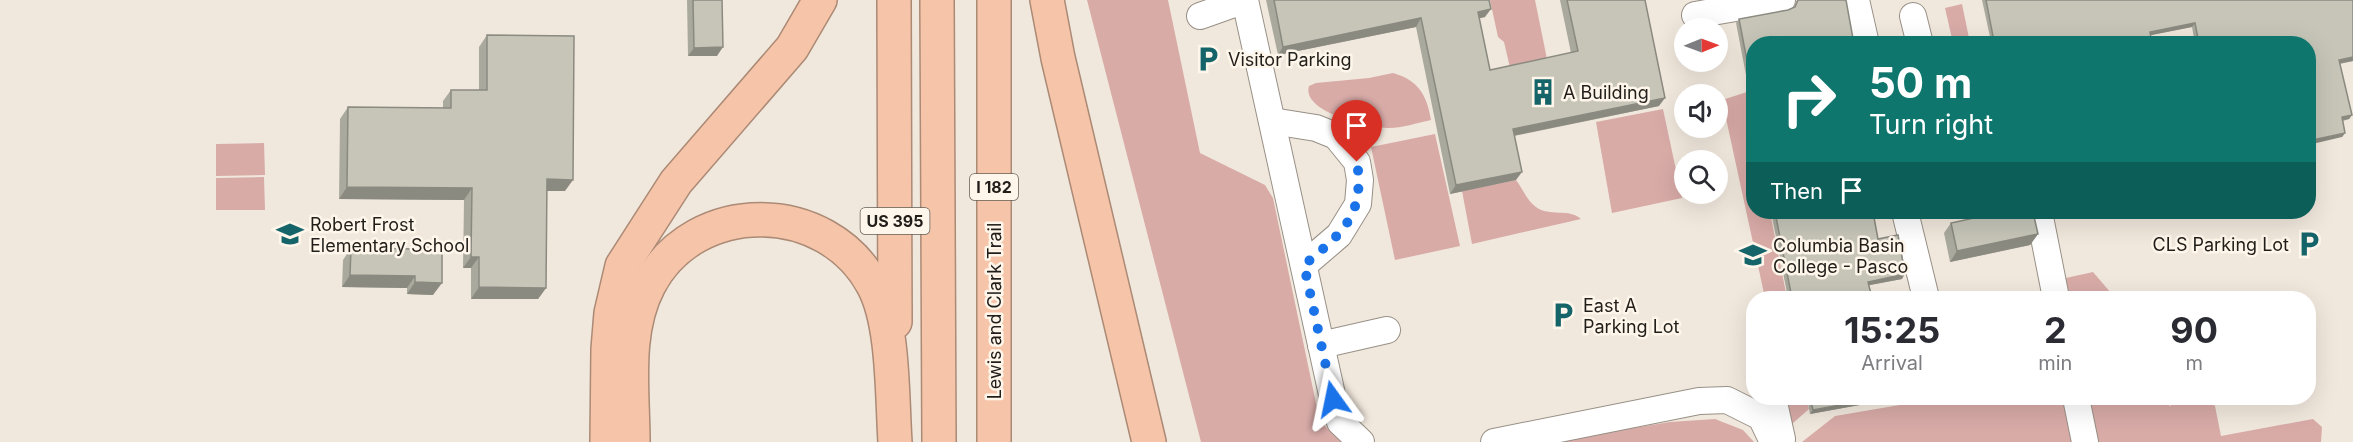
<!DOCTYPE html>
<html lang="en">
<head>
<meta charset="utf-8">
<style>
  :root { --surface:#fff; --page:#f2f2f3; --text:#2b2b33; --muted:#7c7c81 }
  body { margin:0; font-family:Inter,sans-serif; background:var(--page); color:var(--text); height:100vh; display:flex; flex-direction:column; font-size:22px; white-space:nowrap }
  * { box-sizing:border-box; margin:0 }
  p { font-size:20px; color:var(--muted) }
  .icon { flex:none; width:33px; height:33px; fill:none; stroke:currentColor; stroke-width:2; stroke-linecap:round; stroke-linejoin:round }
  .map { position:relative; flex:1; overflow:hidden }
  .side { position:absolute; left:1746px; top:291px; width:570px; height:114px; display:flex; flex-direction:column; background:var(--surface); border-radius:24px; box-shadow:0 6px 24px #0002 }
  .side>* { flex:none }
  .hud { position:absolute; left:1746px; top:36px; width:570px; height:183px; border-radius:24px; box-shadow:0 6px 24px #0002; background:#0f766e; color:#fff; overflow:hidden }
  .needle { width:39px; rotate:89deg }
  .fabs { position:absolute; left:1674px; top:18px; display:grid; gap:12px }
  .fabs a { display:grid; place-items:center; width:54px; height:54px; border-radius:50%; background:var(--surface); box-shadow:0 6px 24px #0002; font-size:30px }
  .pin { position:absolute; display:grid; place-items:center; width:51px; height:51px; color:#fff; margin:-62px -26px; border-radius:50% 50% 50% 0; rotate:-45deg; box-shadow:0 0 6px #0007 }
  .pin .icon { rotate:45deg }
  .me { position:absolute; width:66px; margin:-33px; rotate:348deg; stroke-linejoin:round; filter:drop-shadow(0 0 4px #0008) }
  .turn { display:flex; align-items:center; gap:21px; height:126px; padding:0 24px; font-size:27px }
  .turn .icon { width:78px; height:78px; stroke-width:2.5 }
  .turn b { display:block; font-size:42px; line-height:51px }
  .then { display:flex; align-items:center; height:57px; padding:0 24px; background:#0003; gap:12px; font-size:22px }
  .eta { display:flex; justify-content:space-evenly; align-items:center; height:102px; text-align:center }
  .eta b { font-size:36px; font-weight:700; line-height:42px }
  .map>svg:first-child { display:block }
  .green { fill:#d8aba7 }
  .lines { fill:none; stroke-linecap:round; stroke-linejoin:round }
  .minor-casing { stroke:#989086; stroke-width:28 }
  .highway-casing { stroke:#ab8a76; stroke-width:36 }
  .minor { stroke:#fff; stroke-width:26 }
  .highway { stroke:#f6c4a8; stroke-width:33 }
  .wall { fill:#aaa99e }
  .shaded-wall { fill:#8b8a81 }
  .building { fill:#c6c5b8; stroke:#8b8a81; stroke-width:1.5 }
  .route { stroke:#1a73e8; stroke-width:10; stroke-dasharray:0 18 }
  .labels { text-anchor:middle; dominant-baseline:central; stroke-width:5; stroke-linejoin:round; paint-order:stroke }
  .shield { fill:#fef6ea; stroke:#635f58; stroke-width:1.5 }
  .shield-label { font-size:16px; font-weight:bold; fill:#211e1a }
  .poi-label { font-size:18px; fill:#211e1a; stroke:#fef6ea; text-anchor:start }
  .street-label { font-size:18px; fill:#211e1a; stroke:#fef6ea }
</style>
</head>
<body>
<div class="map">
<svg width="2353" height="442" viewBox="0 0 2353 442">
  <rect width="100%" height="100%" fill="#f1e8dd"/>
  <g class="green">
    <polygon points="1087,0 1168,0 1200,153 1265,185 1273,198 1317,408 1325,426 1342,442 1201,442"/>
    <polygon points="1490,0 1535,0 1548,64 1511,72 1504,42 1498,37"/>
    <polygon points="1962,4 1970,43 1953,43 1945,8"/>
    <path d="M1393,73C1418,80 1427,95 1431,120C1417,123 1402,128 1389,128C1369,128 1301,112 1309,86L1316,83L1369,78Z"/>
    <polygon points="1747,92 1753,124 1754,212 1770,212 1787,298 1765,298 1722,100"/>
    <polygon points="1663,109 1682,198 1612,213 1596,122"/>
    <polygon points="1435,134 1460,246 1395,260 1371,147"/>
    <polygon points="264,143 265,175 216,176 216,144"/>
    <polygon points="264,177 265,210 216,210 216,178"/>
    <path d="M1516,180C1523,189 1527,201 1536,207C1549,217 1570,208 1581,219L1472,244L1462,191Z"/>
    <polygon points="2093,272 2111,293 2106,298 2070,298 2066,278"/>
    <polygon points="1786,398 1806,398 1809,409 1792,424"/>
    <polygon points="1941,398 2070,398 2079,442 1802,442 1835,416"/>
    <polygon points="2089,398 2163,398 2170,406 2180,398 2207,398 2215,406 2221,436 2313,419 2322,427 2321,442 2098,442"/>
    <polygon points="1715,419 1743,430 1754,442 1547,442 1670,422"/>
  </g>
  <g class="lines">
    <defs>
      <g id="minor">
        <polyline points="1245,0 1333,399 1340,422 1361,442"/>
        <polyline points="1856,0 1866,44"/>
        <polyline points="1695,15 1782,0"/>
        <polyline points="1200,16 1245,0"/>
        <polyline points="1913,16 1920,44"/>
        <polyline points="1272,121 1316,128 1336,136 1357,162 1360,180 1358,204 1339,235 1304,265"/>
        <polyline points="1905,212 1926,298"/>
        <polyline points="2039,212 2056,298"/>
        <polyline points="1321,345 1387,330"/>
        <polyline points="1773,398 1782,439"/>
        <polyline points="2076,398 2085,442"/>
        <polyline points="1494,442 1699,401 1727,400 1761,417 1773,442"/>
      </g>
      <g id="highway">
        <polyline points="894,0 895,322"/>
        <polyline points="937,0 939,442"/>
        <polyline points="1047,0 1058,58 1149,442"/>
        <polyline points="607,442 608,349 611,313 622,266 676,182 792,48 820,0"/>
        <path d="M633,442C633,391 624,332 649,285C695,197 827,199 873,285C894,323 892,397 895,442"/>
        <polyline points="994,442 994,0"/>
      </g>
    </defs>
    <use href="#minor" class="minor-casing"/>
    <use href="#highway" class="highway-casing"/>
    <use href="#minor" class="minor"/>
    <use href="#highway" class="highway"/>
  </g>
  <g class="wall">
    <polygon points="687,0 722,0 717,56 688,56"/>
    <polygon points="1266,0 1489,0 1485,17 1479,18 1490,70 1571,53 1560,0 1645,0 1659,106 1514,136 1516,180 1450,194 1416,27 1278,55"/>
    <polygon points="1797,0 1846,0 1754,44 1754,117 1736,23 1739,19 1788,10 1794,7"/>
    <polygon points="1982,0 2353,0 2353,61 2340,64 2352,115 2349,119 2343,121 2345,133 2342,137 2308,44 2195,44 2192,27 2150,35 2152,44 1986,44 1986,42 1990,37"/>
    <polygon points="487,35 565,191 547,191 546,288 538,299 471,299 471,268 463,268 464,200 339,199 340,119 348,107 443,108 443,101 451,90 479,90 479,47"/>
    <polygon points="1771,212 1873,212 1878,239 1902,279 1869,285 1872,298 1788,298"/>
    <polygon points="1977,212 2033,212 2038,234 2030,245 1950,262 1944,233 1951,223 1978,217"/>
    <polygon points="415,247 433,295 407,294 407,288 342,287 343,260 351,248 413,249"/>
    <polygon points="1807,398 1898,398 1810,414"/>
  </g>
  <g class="shaded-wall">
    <polygon points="1491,9 1485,17 1472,20 1478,12"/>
    <polygon points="1421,18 1416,27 1278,55 1283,47"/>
    <polygon points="2195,23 2192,27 2147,36 2150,32"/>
    <polygon points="723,47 717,56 688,56 694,48"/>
    <polygon points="2353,57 2353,61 2336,64 2339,60"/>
    <polygon points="1665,98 1659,106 1507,137 1513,129"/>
    <polygon points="2352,115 2349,119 2339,121 2342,117"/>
    <polygon points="2345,133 2342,137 2308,145 2308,141"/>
    <polygon points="1522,172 1516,180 1450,194 1456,185"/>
    <polygon points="547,179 573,180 565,191 539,191"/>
    <polygon points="347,187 472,188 464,200 339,199"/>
    <polygon points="2038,234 2030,245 1950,262 1957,251"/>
    <polygon points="471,257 479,257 471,268 463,268"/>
    <polygon points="1905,274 1902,279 1865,286 1868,282"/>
    <polygon points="350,275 415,276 407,288 342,287"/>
    <polygon points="415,282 442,283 433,295 407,294"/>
    <polygon points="479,287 546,288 538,299 471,299"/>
    <polygon points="1878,398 1898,398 1810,414 1813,410"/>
  </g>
  <g class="building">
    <polygon points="693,0 722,0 723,47 694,48"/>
    <polygon points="1274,0 1489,0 1491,9 1478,12 1490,70 1578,51 1567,0 1645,0 1665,98 1513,129 1522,172 1456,185 1421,18 1283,47"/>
    <polygon points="1798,0 1846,0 1854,44 1754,44 1754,97 1739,19 1788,10 1795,7"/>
    <polygon points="1986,0 2353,0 2353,57 2339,60 2352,115 2342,117 2345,133 2308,141 2308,44 2199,44 2195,23 2150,32 2152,44 1990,44 1989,38 1993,36"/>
    <polygon points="487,35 574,36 573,180 547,179 546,288 479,287 479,257 471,257 472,188 347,187 348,107 451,108 451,90 487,90"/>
    <polygon points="1775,212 1873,212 1878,239 1898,235 1905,274 1868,282 1872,298 1792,298"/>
    <polygon points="1987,212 2033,212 2038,234 1957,251 1951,223 1988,215"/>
    <polygon points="415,247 442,247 442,283 415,282 415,276 350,275 351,248 415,249"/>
    <polygon points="1810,398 1878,398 1813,410"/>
  </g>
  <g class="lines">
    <path class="route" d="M1333,399L1304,265C1342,233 1365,216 1357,162"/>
  </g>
  <defs>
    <symbol id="parking-bare" viewBox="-9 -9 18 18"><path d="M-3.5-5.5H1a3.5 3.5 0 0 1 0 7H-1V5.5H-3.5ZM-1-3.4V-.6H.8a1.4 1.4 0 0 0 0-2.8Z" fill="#15646a" stroke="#fef6ea" stroke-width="2.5" paint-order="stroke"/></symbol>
    <symbol id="building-bare" viewBox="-9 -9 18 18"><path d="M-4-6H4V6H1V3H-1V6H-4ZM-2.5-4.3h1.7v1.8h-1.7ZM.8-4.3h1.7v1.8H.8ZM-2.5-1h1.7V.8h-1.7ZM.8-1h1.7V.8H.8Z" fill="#15646a" stroke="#fef6ea" stroke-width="2.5" paint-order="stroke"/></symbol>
    <symbol id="school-bare" viewBox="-9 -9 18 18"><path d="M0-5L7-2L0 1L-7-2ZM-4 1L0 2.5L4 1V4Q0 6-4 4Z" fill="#15646a" stroke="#fef6ea" stroke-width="2.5" paint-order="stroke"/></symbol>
    <symbol id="university-bare" viewBox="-9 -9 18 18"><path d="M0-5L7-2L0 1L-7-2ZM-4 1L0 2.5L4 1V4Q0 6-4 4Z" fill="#15646a" stroke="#fef6ea" stroke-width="2.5" paint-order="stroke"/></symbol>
  </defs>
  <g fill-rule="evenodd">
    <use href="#parking-bare" x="1189" y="40" width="38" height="38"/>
    <use href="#building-bare" x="1524" y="73" width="38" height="38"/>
    <use href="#school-bare" x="271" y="215" width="38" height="38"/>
    <use href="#parking-bare" x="2290" y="225" width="38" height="38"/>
    <use href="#university-bare" x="1734" y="236" width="38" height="38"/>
    <use href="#parking-bare" x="1544" y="296" width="38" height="38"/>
  </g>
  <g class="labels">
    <g class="shield">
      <rect x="970" y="174" width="48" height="26" rx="4.5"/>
      <rect x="860.5" y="208" width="69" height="26" rx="4.5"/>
    </g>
    <g class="shield-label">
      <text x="994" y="187">I 182</text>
      <text x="895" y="221">US 395</text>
    </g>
    <g class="poi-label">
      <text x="1228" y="59">Visitor Parking</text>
      <text x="1563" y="92">A Building</text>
      <text x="310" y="224">Robert Frost<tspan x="310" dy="21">Elementary School</tspan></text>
      <text x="2289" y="244" text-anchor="end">CLS Parking Lot</text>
      <text x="1773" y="245">Columbia Basin<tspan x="1773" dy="21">College - Pasco</tspan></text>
      <text x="1583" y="305">East A<tspan x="1583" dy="21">Parking Lot</tspan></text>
    </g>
    <g class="street-label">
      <text transform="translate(994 311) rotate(-90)">Lewis and Clark Trail</text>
    </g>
  </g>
</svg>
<div class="fabs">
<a><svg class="needle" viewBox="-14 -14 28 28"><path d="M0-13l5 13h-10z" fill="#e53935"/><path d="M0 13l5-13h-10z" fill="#7c7c81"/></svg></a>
<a><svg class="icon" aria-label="sound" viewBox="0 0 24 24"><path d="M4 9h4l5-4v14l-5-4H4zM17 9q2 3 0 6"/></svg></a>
<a><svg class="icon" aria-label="search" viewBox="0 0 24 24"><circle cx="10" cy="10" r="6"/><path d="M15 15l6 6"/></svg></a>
</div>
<div class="pin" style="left:1357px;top:162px;background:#d93025"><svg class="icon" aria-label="arrive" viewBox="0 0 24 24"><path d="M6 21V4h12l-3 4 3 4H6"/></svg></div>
<svg class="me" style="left:1333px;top:399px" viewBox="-20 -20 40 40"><path d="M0-17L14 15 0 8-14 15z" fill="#1a73e8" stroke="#fff" stroke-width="4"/></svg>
<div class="hud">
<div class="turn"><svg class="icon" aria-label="right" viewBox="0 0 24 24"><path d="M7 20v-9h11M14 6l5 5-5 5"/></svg><div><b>50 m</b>Turn right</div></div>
<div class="then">Then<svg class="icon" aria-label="arrive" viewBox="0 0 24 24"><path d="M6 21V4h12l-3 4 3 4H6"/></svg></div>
</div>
<section class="side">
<div class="eta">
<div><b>15:25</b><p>Arrival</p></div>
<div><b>2</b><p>min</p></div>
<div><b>90</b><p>m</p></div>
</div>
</section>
</div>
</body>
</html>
